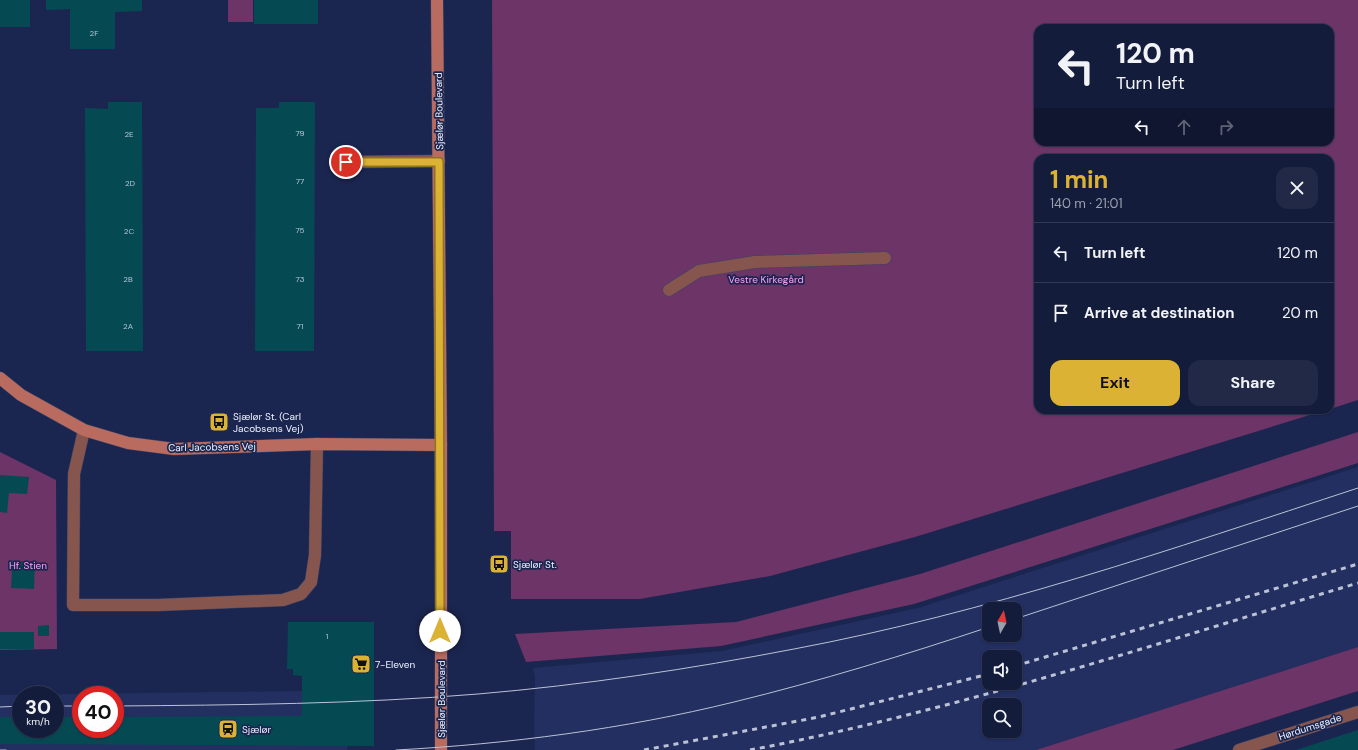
<!DOCTYPE html>
<html lang="en">
<head>
<meta charset="utf-8">
<style>
  :root { --surface:#141c3c; --page:#212947; --text:#f1f3f6; --muted:#9da1af; --line:#333a56; --accent:#dbb233 }
  body { margin:0; font-family:"DM Sans",sans-serif; background:var(--page); color:var(--text); height:100vh; display:flex; flex-direction:column; font-size:15px; white-space:nowrap }
  * { box-sizing:border-box; margin:0 }
  p { font-size:13px; color:var(--muted) }
  .icon { flex:none; width:22px; height:22px; fill:none; stroke:currentColor; stroke-width:2; stroke-linecap:round; stroke-linejoin:round }
  .map { position:relative; flex:1; overflow:hidden }
  .sheet { position:absolute; left:1034px; top:154px; width:300px; height:260px; display:flex; flex-direction:column; background:var(--surface); border-radius:12px; box-shadow:0 1px 3px #0004,0 0 0 1px var(--line) }
  .sheet>* { flex:none }
  .banner { position:absolute; left:1034px; top:24px; width:300px; height:122px; border-radius:12px; box-shadow:0 1px 3px #0004,0 0 0 1px var(--line); background:#141c3c; color:var(--text); overflow:hidden }
  .needle { width:26px; rotate:9deg }
  .controls { position:absolute; left:982px; top:602px; display:grid; gap:8px }
  .controls a { display:grid; place-items:center; width:40px; height:40px; border-radius:8px; background:var(--surface); box-shadow:0 1px 3px #0004,0 0 0 1px var(--line); font-size:20px }
  .speed { position:absolute; left:12px; top:686px; display:flex; gap:8px; font-size:20px; font-weight:700; text-align:center }
  .speed>* { display:grid; place-content:center; width:52px; height:52px; border-radius:50%; background:var(--surface); box-shadow:0 1px 3px #0004,0 0 0 1px var(--line); line-height:1 }
  .speed small { font-size:10px; font-weight:400 }
  .speed .limit { border:6px solid #d22; background:#fff; color:#111 }
  .pin { position:absolute; display:grid; place-items:center; width:34px; height:34px; color:#fff; margin:-17px; border:2px solid #fff; border-radius:50%; box-shadow:0 1px 4px #0007 }
  .me { position:absolute; width:44px; margin:-22px; rotate:0deg; stroke-linejoin:round; filter:drop-shadow(0 0 3px #0008) }
  .turn { display:flex; align-items:center; gap:14px; height:84px; padding:0 16px; font-size:18px }
  .turn .icon { width:52px; height:52px; stroke-width:2.5 }
  .turn b { display:block; font-size:28px; line-height:34px }
  .lanes { display:flex; align-items:center; height:38px; padding:0 16px; background:#0003; justify-content:center; gap:20px; direction:ltr }
  .lanes .off { opacity:.35 }
  .round { display:grid; place-items:center; flex:none; width:42px; height:42px; border-radius:12px; background:var(--page) }
  .head { display:flex; align-items:center; justify-content:space-between; height:68px; padding:0 16px }
  h1 { font-size:24px; font-weight:700; line-height:30px; color:var(--accent) }
  .cta { display:flex; gap:8px; margin-top:auto; padding:8px 16px }
  .cta a { flex:1; height:46px; border-radius:12px; background:var(--accent); color:#111; font-size:16px; font-weight:700; line-height:46px; text-align:center }
  .cta a+a { background:var(--page); color:var(--text) }
  ul { padding:0; list-style:none }
  li { display:flex; align-items:center; gap:12px; height:60px; padding:0 16px; border-top:1px solid var(--line) }
  li div { flex:1 }
  li b { display:block; font-size:15px }
  li em { font-style:normal }
  .map>svg:first-child { display:block }
  .built { fill:#222f60; fill-rule:evenodd }
  .green { fill:#6c3467; fill-rule:evenodd }
  .building { fill:#054a53 }
  .lines { fill:none; stroke-linecap:round; stroke-linejoin:round }
  .lane-casing { stroke:#394368; stroke-width:13 }
  .street-casing { stroke:#394368; stroke-width:13 }
  .secondary-casing { stroke:#394368; stroke-width:13 }
  .lane { stroke:#86554d; stroke-width:12 }
  .street { stroke:#86554d; stroke-width:12 }
  .secondary { stroke:#b96b5f; stroke-width:12 }
  .tram { stroke:#bcc2d5; stroke-width:1 }
  .rail { stroke:#bcc2d5; stroke-width:3; stroke-dasharray:5 5; stroke-linecap:butt }
  .route-casing { stroke:#8e7421; stroke-width:10 }
  .route { stroke:#dbb233; stroke-width:7 }
  .labels { text-anchor:middle; dominant-baseline:central; stroke-width:3.5; stroke-linejoin:round; paint-order:stroke }
  .number-label { font-size:8px; fill:#b4c8d3 }
  .street-label { font-size:10px; fill:#eef2fe; stroke:#1b2650 }
  .park-label { font-size:10px; fill:#fca3f3; stroke:#1b2650 }
  .poi-label { font-size:10px; fill:#eef2fe; stroke:#1b2650; text-anchor:start }
</style>
</head>
<body>
<div class="map">
<svg width="1358" height="750" viewBox="0 0 1358 750">
  <rect width="100%" height="100%" fill="#1b2650"/>
  <g class="built">
    <path d="M1358,467V647L1036,750H535L534,725L535,677L533,668L722,651L918,608ZM989,609H1015V635H989ZM989,657H1015V683H989ZM989,705H1015V731H989Z"/>
    <path d="M302,691V716L348,714L347,750H0V695ZM21,695H55V729H21ZM81,695H115V729H81Z"/>
  </g>
  <g class="green">
    <rect x="228" y="0" width="25" height="22"/>
    <path d="M492,0H1358V400L1330,409V158H1038V410H1326L915,537L770,576L640,599H511V531H494ZM1038,28H1330V142H1038Z"/>
    <polygon points="1358,432 1358,463 914,604 721,646 526,662 515,634 736,622 920,574"/>
    <polygon points="0,452 56,480 57,649 0,650"/>
    <polygon points="1358,647 1358,691 1173,750 1036,750"/>
  </g>
  <g class="building">
    <rect x="0" y="0" width="30" height="27"/>
    <polygon points="46,0 142,0 142,11 115,12 115,49 70,49 70,9 46,10"/>
    <rect x="254" y="0" width="64" height="24"/>
    <polygon points="108,102 142,102 143,351 86,351 85,108 108,109"/>
    <polygon points="279,102 315,102 314,351 255,351 256,108 279,108"/>
    <polygon points="0,475 29,477 27,494 9,493 7,513 0,512"/>
    <polygon points="20,561 35,562 34,589 11,588 12,569 19,569"/>
    <polygon points="288,622 374,622 374,746 0,744 0,717 21,717 21,729 55,729 55,717 81,717 81,729 115,729 115,717 302,716 302,676 293,675 293,669 287,669"/>
    <polygon points="49,625 49,636 38,636 38,626"/>
    <rect x="0" y="632" width="34" height="17"/>
    <polygon points="1358,730 1358,750 1296,750"/>
  </g>
  <g class="lines">
    <defs>
      <g id="lane">
        <polyline points="346,162 439,161"/>
        <polyline points="669,290 699,271 755,262 885,258"/>
        <polyline points="84,430 74,474 73,605 158,605 283,600 301,594 311,582 315,555 317,444"/>
      </g>
      <polyline id="street" points="1239,750 1358,712"/>
      <g id="secondary">
        <polyline points="437,0 441,445 441,750"/>
        <polyline points="0,378 21,395 84,430 128,443 174,449 317,444 441,445"/>
      </g>
    </defs>
    <use href="#lane" class="lane-casing"/>
    <use href="#street" class="street-casing"/>
    <use href="#secondary" class="secondary-casing"/>
    <use href="#lane" class="lane"/>
    <use href="#street" class="street"/>
    <use href="#secondary" class="secondary"/>
    <g class="tram">
      <polyline points="1015,619 1358,506"/>
      <polyline points="55,706 81,706"/>
      <path d="M115,706C236,705 357,704 478,694C584,685 690,669 794,649C986,613 1172,549 1358,488"/>
      <polyline points="0,707 21,706"/>
      <polyline points="0,750 6,750"/>
      <path d="M396,750C509,744 624,729 734,702C820,681 905,655 989,627"/>
    </g>
    <g class="rail">
      <polyline points="1015,666 1358,564"/>
      <polyline points="644,750 819,717 989,674"/>
      <path d="M750,750C956,711 1157,643 1358,583"/>
    </g>
  </g>
  <g class="lines">
    <defs>
      <polyline id="route" points="346,162 439,162 440,631"/>
    </defs>
    <use href="#route" class="route-casing"/>
    <use href="#route" class="route"/>
  </g>
  <defs>
    <symbol id="bus-square" viewBox="-11 -11 22 22"><rect x="-9" y="-9" width="18" height="18" rx="4" fill="#dbb233" stroke="#1b2650"/><path d="M-5-6H5V4H4V6H2V4H-2V6H-4V4H-5ZM-3.5-4V0h7V-4ZM-3.5 1.2v1.5H-2V1.2ZM2 1.2v1.5H3.5V1.2Z" fill="#111"/></symbol>
    <symbol id="supermarket-square" viewBox="-11 -11 22 22"><rect x="-9" y="-9" width="18" height="18" rx="4" fill="#dbb233" stroke="#1b2650"/><path d="M-6-5.5h2.5l.6 2H6L4.5 2H-2.5L-4.4-4H-6ZM-1.5 3.2a1.3 1.3 0 1 0 .1 0ZM3 3.2a1.3 1.3 0 1 0 .1 0Z" fill="#111"/></symbol>
    <symbol id="station-square" viewBox="-11 -11 22 22"><rect x="-9" y="-9" width="18" height="18" rx="4" fill="#dbb233" stroke="#1b2650"/><path d="M-3-6H3Q5-6 5-4V2Q5 4 3 4L4.5 6H3L1.5 4h-3L-3 6H-4.5L-3 4Q-5 4-5 2V-4Q-5-6-3-6ZM-3.5-4v3h7v-3ZM-3.5 1v1.5H-2V1ZM2 1v1.5H3.5V1Z" fill="#111"/></symbol>
  </defs>
  <g fill-rule="evenodd">
    <use href="#bus-square" x="208" y="411" width="22" height="22"/>
    <use href="#bus-square" x="488" y="553" width="22" height="22"/>
    <use href="#supermarket-square" x="350" y="653" width="22" height="22"/>
    <use href="#station-square" x="217" y="718" width="22" height="22"/>
  </g>
  <g class="labels">
    <g class="number-label">
      <text x="94" y="33">2F</text>
      <text x="300" y="133">79</text>
      <text x="129" y="134">2E</text>
      <text x="300" y="181">77</text>
      <text x="130" y="183">2D</text>
      <text x="300" y="230">75</text>
      <text x="129" y="231">2C</text>
      <text x="128" y="279">2B</text>
      <text x="300" y="279">73</text>
      <text x="128" y="326">2A</text>
      <text x="300" y="326">71</text>
      <text x="327" y="636">1</text>
    </g>
    <g class="street-label">
      <text transform="translate(439 111) rotate(-91)">Sjælør Boulevard</text>
      <text transform="translate(212 447) rotate(-1)">Carl Jacobsens Vej</text>
      <text transform="translate(441 699) rotate(-90)">Sjælør Boulevard</text>
      <text transform="translate(1310 727) rotate(-18)">Hørdumsgade</text>
    </g>
    <g class="park-label">
      <text x="766" y="279">Vestre Kirkegård</text>
      <text x="28" y="565">Hf. Stien</text>
    </g>
    <g class="poi-label">
      <text x="233" y="416">Sjælør St. (Carl<tspan x="233" dy="12">Jacobsens Vej)</tspan></text>
      <text x="513" y="564">Sjælør St.</text>
      <text x="375" y="664">7-Eleven</text>
      <text x="242" y="729">Sjælør</text>
    </g>
  </g>
</svg>
<div class="controls">
<a><svg class="needle" viewBox="-14 -14 28 28"><path d="M0-13l5 13h-10z" fill="#e53935"/><path d="M0 13l5-13h-10z" fill="#9da1af"/></svg></a>
<a><svg class="icon" aria-label="sound" viewBox="0 0 24 24"><path d="M4 9h4l5-4v14l-5-4H4zM17 9q2 3 0 6"/></svg></a>
<a><svg class="icon" aria-label="search" viewBox="0 0 24 24"><circle cx="10" cy="10" r="6"/><path d="M15 15l6 6"/></svg></a>
</div>
<div class="speed"><div>30<small>km/h</small></div><div class="limit">40</div></div>
<div class="pin" style="left:346px;top:162px;background:#d93025"><svg class="icon" aria-label="arrive" viewBox="0 0 24 24"><path d="M6 21V4h12l-3 4 3 4H6"/></svg></div>
<svg class="me" style="left:440px;top:631px" viewBox="-20 -20 40 40"><circle r="19" fill="#fff"/><path d="M0-13L10 11 0 6-10 11z" fill="#dbb233"/></svg>
<div class="banner">
<div class="turn"><svg class="icon" aria-label="left" viewBox="0 0 24 24"><path d="M17 20v-9H6M10 6l-5 5 5 5"/></svg><div><b>120 m</b>Turn left</div></div>
<div class="lanes"><svg class="icon" aria-label="left" viewBox="0 0 24 24"><path d="M17 20v-9H6M10 6l-5 5 5 5"/></svg><svg class="icon off" aria-label="ahead" viewBox="0 0 24 24"><path d="M12 20V5M6 11l6-6 6 6"/></svg><svg class="icon off" aria-label="right" viewBox="0 0 24 24"><path d="M7 20v-9h11M14 6l5 5-5 5"/></svg></div>
</div>
<section class="sheet">
<div class="head"><div><h1>1 min</h1><p>140 m · 21:01</p></div><a class="round"><svg class="icon" aria-label="close" viewBox="0 0 24 24"><path d="M6 6l12 12M18 6L6 18"/></svg></a></div>
<ul>
<li><svg class="icon" aria-label="left" viewBox="0 0 24 24"><path d="M17 20v-9H6M10 6l-5 5 5 5"/></svg><div><b>Turn left</b></div><em>120 m</em></li>
<li><svg class="icon" aria-label="arrive" viewBox="0 0 24 24"><path d="M6 21V4h12l-3 4 3 4H6"/></svg><div><b>Arrive at destination</b></div><em>20 m</em></li>
</ul>
<div class="cta"><a>Exit</a><a>Share</a></div>
</section>
</div>
</body>
</html>
